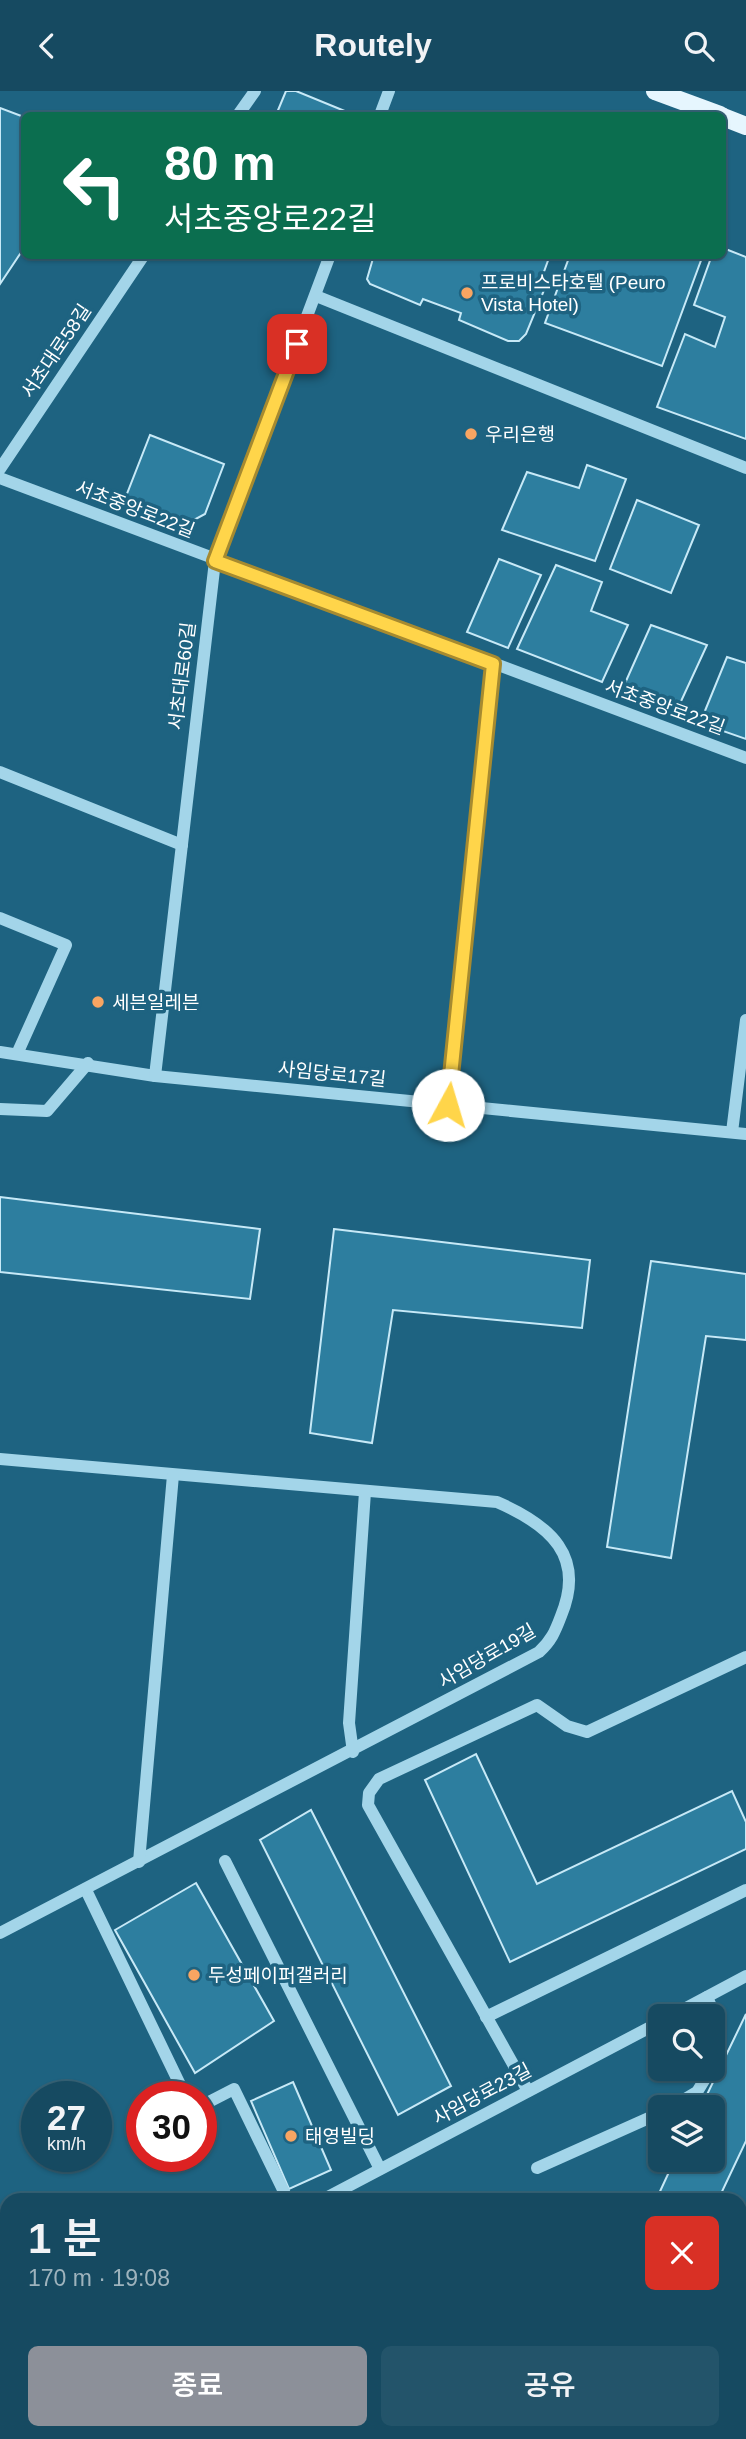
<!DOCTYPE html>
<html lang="ko">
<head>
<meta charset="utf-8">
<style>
  :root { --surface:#164a61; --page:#23546a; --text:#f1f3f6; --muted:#9eb3bd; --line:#356276; --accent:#8c9099 }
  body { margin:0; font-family:Arial,"Noto Sans KR",sans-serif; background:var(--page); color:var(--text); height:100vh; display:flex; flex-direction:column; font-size:26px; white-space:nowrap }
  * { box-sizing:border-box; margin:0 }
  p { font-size:23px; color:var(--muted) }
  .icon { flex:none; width:38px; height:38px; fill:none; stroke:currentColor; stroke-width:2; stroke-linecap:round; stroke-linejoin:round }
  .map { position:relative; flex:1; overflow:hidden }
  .details { position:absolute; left:0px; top:2102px; width:747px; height:247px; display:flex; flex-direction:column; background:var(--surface); border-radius:21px 21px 0 0; box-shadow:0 2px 5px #0004,0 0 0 2px var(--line) }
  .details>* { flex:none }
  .hud { position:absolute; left:21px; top:21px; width:705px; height:147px; border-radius:10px; box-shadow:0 2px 5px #0004,0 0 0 2px var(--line); background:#0b6e4f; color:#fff; overflow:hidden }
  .buttons { position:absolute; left:648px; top:1913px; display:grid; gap:14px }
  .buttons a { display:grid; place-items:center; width:77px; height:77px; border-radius:10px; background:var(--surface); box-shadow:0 2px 5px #0004,0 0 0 2px var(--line); font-size:35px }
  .speed { position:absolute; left:21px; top:1990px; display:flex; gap:14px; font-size:35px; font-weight:700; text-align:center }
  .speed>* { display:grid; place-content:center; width:91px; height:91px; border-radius:50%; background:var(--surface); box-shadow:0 2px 5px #0004,0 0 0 2px var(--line); line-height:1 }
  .speed small { font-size:18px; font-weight:400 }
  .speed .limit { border:10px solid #d22; background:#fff; color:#111 }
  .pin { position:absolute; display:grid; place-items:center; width:60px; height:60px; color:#fff; margin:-30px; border-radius:14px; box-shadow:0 4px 10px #0006 }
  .me { position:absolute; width:77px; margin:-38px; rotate:6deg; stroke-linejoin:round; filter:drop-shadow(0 0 5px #0008) }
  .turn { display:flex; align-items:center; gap:24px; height:147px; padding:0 28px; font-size:32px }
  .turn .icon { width:91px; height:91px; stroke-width:2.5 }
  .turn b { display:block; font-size:49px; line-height:60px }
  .round { display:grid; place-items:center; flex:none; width:74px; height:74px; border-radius:10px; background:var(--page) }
  .head { display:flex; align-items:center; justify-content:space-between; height:119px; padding:0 28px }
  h1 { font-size:42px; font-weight:600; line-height:52px }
  .primary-button { display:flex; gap:14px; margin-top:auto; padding:14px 28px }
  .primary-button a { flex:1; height:80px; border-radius:10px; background:var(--accent); color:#fff; font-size:28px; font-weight:600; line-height:80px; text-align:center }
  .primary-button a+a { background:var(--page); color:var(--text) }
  header { display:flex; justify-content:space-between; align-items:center; height:91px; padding:0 28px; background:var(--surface); font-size:32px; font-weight:600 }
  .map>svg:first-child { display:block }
  .building { fill:#2d7e9f; stroke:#c7e9f7; stroke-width:2 }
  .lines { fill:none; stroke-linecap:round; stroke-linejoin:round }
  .minor { stroke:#a3d5e9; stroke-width:12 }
  .major { stroke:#e6f6fe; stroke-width:18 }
  .route-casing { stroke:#a68a30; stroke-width:18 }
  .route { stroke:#ffd54a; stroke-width:12 }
  .poi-dot { fill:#f8a562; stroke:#1e6381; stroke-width:2.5 }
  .labels { text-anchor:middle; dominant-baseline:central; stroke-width:7; stroke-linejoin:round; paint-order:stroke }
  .poi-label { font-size:19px; fill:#fff; stroke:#1e6381; text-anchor:start }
  .street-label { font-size:19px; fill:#fff; stroke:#1e6381 }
</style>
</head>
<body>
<header><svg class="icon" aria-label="back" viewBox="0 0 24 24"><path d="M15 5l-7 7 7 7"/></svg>Routely<svg class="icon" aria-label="search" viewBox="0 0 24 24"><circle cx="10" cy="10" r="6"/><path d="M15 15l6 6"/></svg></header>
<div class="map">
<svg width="746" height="2348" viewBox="0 0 746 2348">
  <rect width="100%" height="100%" fill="#1e6381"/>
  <g class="building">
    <polygon points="286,0 296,0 352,23 276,24"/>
    <polygon points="0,17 24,26 24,157 0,193"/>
    <polygon points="723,157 746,166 746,348 657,316 685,243 715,256 725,226 694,214 712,164 723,164"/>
    <polygon points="374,164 550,164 541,189 547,192 526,243 519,250 508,250 459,229 461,222 423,208 420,214 370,193 367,188"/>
    <polygon points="570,164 703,164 662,275 545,232"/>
    <polygon points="150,344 224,373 205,423 181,436 123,413"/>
    <polygon points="587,374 626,388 595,470 502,439 527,381 579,397"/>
    <polygon points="637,409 699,434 671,502 610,478"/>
    <polygon points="499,468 541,484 508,557 467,541"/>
    <polygon points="556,474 602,491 591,520 628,534 602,591 517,558"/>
    <polygon points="651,534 707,554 677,619 622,599"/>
    <polygon points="727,566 746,572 746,648 700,632"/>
    <polygon points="0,1106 260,1138 250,1208 0,1181"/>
    <polygon points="334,1138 590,1169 582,1237 393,1219 372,1352 310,1342"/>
    <polygon points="651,1170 746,1183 746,1249 706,1245 671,1467 607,1456"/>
    <polygon points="476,1663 537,1793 732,1700 746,1731 746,1758 510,1871 425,1689"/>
    <polygon points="311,1719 451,1995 398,2024 260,1749"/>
    <polygon points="196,1792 274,1930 195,1982 115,1839"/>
    <polygon points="746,1923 746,2050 718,2109 656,2109 675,2068 712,2068 712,2016 701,2016"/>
    <polygon points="293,1991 331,2079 289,2098 251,2010"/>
    <polygon points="412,2342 608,2342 622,2348 409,2348"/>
  </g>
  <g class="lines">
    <g class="minor">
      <polyline points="238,24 255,0"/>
      <polyline points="380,24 389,0"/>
      <polyline points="316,205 746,377"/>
      <polyline points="0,378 144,164"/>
      <polyline points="0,387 746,667"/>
      <polyline points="0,681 182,754"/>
      <polyline points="0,827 66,854 17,963"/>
      <polyline points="0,961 155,985 746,1043"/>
      <polyline points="155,985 215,470 330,164"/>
      <polyline points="448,1014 493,573"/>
      <polyline points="0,1018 47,1020 88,972"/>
      <polyline points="732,1041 746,929"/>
      <path d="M0,1368L497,1411C550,1434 586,1465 561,1525C555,1541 551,1550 539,1561L0,1842"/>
      <polyline points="353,1661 349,1632 365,1401"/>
      <polyline points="225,1770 380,2078"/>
      <polyline points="139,1771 173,1384"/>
      <polyline points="86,1799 186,2006"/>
      <path d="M707,1906C719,1934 728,1946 712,1975"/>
      <polyline points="671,1925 746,1885"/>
      <polyline points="486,1926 746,1799"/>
      <polyline points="528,2000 368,1714 369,1702 379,1688 537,1614 567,1635 587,1641 746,1566"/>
      <polyline points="201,2015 234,1998 288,2109"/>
      <polyline points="672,2016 697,2001 711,1978"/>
      <polyline points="537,2077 660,2022"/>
      <polyline points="322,2109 660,1931"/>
      <polyline points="0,2281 7,2277"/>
      <polyline points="740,2295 746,2282"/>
      <polyline points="333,2348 336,2342"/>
      <polyline points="715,2348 719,2342"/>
    </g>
    <g class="major">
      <polyline points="655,0 720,24"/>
      <polyline points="723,26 746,35"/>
    </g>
  </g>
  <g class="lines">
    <defs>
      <polyline id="route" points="297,253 215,470 493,573 448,1014"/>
    </defs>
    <use href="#route" class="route-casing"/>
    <use href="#route" class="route"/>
  </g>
  <g class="poi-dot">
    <circle cx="467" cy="202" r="7"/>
    <circle cx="471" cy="343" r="7"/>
    <circle cx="98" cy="911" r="7"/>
    <circle cx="194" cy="1884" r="7"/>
    <circle cx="291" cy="2045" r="7"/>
  </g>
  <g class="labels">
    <g class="poi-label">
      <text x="481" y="191">프로비스타호텔 (Peuro<tspan x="481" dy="22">Vista Hotel)</tspan></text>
      <text x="485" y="343">우리은행</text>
      <text x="112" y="911">세븐일레븐</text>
      <text x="208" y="1884">두성페이퍼갤러리</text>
      <text x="305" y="2045">태영빌딩</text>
    </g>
    <g class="street-label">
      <text transform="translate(56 260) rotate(-56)">서초대로58길</text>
      <text transform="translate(135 418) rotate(21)">서초중앙로22길</text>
      <text transform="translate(182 585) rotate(-83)">서초대로60길</text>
      <text transform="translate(665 616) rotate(20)">서초중앙로22길</text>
      <text transform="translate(332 983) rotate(6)">사임당로17길</text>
      <text transform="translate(487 1565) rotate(-30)">사임당로19길</text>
      <text transform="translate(482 2003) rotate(-28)">사임당로23길</text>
    </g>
  </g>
</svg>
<div class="buttons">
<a><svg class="icon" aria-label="search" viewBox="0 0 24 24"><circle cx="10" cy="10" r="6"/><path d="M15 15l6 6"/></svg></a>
<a><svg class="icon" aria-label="layers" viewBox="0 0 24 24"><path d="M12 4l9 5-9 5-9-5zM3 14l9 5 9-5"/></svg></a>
</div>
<div class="speed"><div>27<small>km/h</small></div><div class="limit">30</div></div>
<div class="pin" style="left:297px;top:253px;background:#d93025"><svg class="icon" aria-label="arrive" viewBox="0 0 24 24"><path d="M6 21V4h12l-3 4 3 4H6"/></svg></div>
<svg class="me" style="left:448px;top:1014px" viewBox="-20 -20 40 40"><circle r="19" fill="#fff"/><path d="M0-13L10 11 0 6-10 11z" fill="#ffd54a"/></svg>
<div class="hud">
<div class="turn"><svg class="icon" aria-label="left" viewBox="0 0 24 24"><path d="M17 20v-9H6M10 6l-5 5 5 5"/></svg><div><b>80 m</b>서초중앙로22길</div></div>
</div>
<section class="details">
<div class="head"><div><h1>1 분</h1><p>170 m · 19:08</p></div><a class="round" style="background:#d93025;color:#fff"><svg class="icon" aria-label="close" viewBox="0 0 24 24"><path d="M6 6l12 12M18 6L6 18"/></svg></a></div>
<div class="primary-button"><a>종료</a><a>공유</a></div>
</section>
</div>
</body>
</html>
